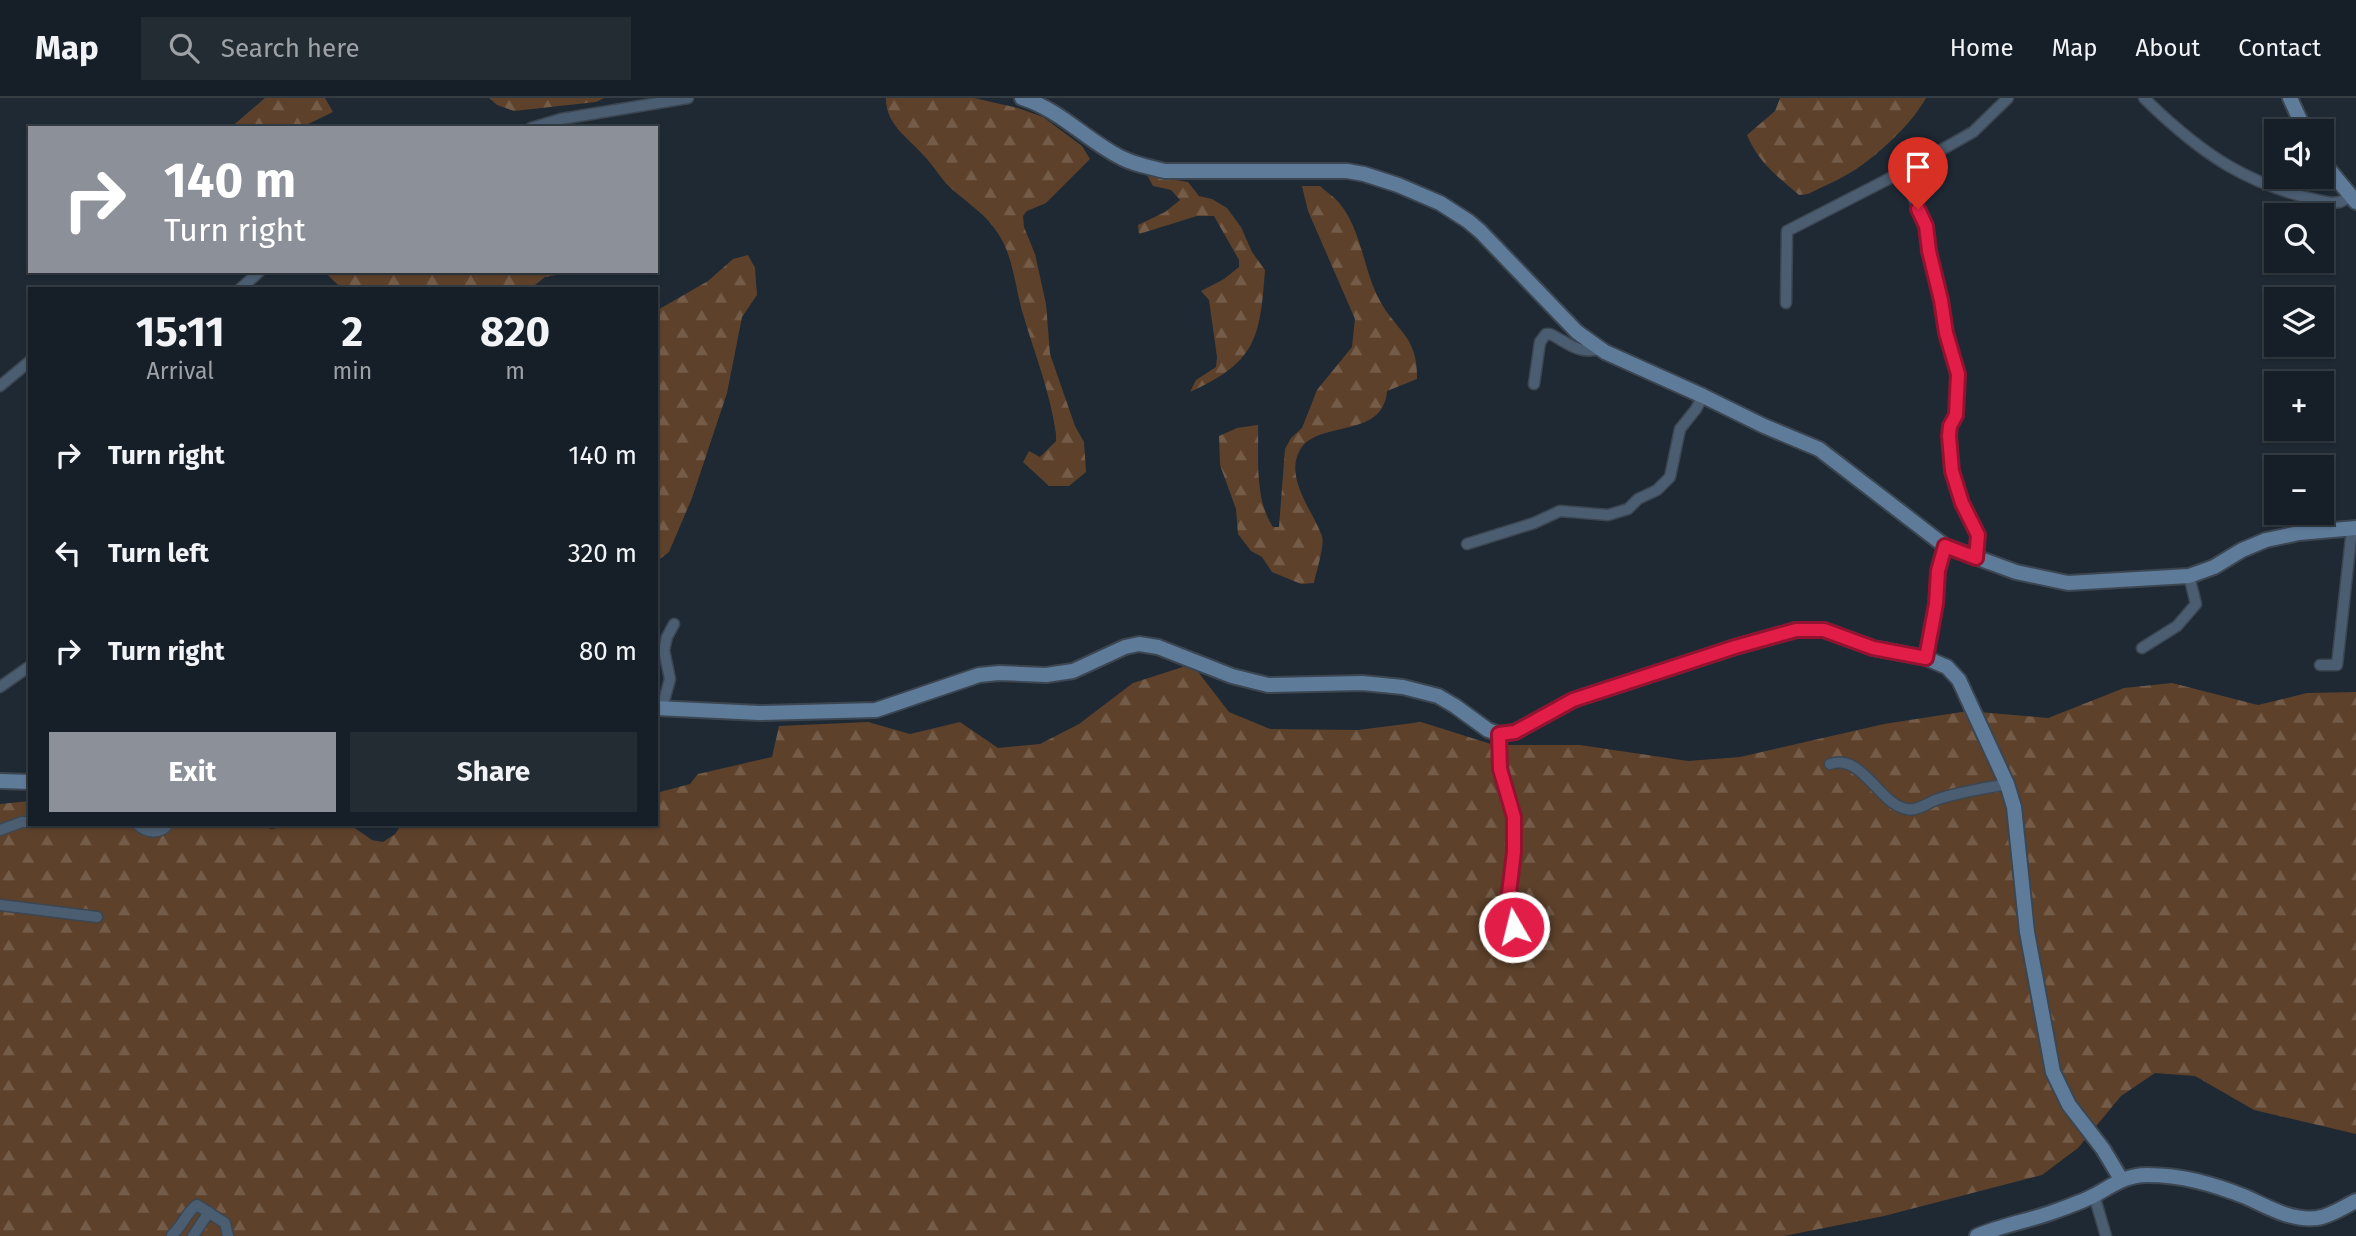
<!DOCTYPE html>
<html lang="en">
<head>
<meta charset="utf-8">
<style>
  :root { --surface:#161f27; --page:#232c33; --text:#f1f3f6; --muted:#9ea2a7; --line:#353d44; --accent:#8c9099 }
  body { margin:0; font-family:"Fira Sans",sans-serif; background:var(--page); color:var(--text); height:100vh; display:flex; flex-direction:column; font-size:26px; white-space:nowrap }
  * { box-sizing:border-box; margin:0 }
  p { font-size:23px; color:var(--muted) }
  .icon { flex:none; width:38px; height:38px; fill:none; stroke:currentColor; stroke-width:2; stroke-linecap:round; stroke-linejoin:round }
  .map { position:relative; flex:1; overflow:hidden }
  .sheet { position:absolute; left:28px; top:189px; width:630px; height:539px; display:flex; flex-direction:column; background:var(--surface); border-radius:0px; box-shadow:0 2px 5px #0004,0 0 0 2px var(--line) }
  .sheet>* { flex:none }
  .hud { position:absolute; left:28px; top:28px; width:630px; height:147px; border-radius:0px; box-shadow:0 2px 5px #0004,0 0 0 2px var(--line); background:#8c9099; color:#fff; overflow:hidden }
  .controls { position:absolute; left:2264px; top:21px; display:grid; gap:14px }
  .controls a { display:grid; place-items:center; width:70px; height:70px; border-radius:0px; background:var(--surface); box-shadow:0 2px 5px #0004,0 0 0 2px var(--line); font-size:35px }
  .pin { position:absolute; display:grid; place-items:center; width:60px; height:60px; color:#fff; margin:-72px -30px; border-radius:50% 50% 50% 0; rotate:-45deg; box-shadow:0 0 7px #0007 }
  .pin .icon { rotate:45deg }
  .me { position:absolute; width:77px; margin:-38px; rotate:352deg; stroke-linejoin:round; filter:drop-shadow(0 0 5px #0008) }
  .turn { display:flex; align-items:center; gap:24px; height:147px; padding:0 21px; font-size:32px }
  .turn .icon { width:91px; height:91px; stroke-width:2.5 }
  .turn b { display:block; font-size:49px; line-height:60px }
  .eta { display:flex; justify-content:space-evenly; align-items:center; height:119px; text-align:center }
  .eta b { font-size:42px; font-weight:700; line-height:49px }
  .primary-button { display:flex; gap:14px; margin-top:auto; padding:14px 21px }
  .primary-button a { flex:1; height:80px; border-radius:0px; background:var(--accent); color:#fff; font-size:28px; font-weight:700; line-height:80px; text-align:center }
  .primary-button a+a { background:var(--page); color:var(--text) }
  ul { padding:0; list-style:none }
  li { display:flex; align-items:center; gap:21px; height:98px; padding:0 21px }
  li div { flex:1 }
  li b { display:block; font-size:26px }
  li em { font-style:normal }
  header { display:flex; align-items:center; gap:42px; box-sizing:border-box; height:98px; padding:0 35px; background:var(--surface); border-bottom:2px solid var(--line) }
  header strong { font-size:33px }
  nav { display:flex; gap:38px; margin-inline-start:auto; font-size:24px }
  .search { width:490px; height:63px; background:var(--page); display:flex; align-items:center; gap:18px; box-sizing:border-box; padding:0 24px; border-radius:0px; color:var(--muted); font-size:26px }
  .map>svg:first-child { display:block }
  .forest { fill:url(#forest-firs) }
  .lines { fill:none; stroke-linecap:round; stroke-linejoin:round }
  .street-casing { stroke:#3c4651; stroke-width:13 }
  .secondary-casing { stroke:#3c4651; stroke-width:18 }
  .street { stroke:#4b5d71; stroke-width:10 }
  .secondary { stroke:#5e7b9a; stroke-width:14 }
  .route-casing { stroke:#92132f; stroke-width:18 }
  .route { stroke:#e11d48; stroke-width:12 }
</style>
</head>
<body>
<header>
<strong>Map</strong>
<div class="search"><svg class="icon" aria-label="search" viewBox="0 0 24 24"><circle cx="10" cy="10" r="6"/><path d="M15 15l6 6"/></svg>Search here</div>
<nav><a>Home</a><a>Map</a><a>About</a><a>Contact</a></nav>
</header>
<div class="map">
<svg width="2356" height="1138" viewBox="0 0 2356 1138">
  <defs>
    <pattern id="forest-firs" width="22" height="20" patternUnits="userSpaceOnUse" patternTransform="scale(1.75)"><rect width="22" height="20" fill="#5d412a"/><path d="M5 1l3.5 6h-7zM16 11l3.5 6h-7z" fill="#745c49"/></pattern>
  </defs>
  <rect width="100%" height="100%" fill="#1e2934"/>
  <g class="forest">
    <polygon points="265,0 325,0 333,14 300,30 230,30"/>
    <polygon points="489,0 604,0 596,4 514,13 497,7"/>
    <path d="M886,0H974L1018,10L1043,19L1082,48L1090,61L1046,105L1027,113L1023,118L1024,129L1035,156L1046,206L1050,256L1075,328L1084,344L1086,374L1069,388H1049L1023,364L1029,353L1040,359L1056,343V336C1050,293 1034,254 1022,213C1015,187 1013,159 999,137C988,118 969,106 953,92C942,83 936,71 926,60C911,42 885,27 886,0Z"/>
    <path d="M1780,0H1926C1912,25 1885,50 1862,67C1846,79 1826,87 1808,96L1799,97C1777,78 1758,64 1747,37L1775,13Z"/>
    <path d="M1147,77L1188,84L1199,98L1212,101L1227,110L1241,129L1252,154L1265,172C1260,241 1256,264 1190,294L1196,282L1216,269L1217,259L1209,202L1201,193L1224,181L1239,169V162L1214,118H1197L1139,136L1138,127L1165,114L1180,102L1171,92L1153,88Z"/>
    <path d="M1302,88H1320C1326,94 1335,99 1340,106C1362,133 1363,171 1379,201C1396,234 1418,237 1417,281L1387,293C1383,342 1318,321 1300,352C1284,380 1313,413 1322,438C1325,447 1316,475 1314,485L1301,486L1272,474L1262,459L1251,453L1238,436L1236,411L1220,367L1219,338L1237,330L1258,327C1259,361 1254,400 1273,429H1279L1285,351L1291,340L1302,330L1317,292L1352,249L1355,221L1308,113Z"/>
    <polygon points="748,157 755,170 757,197 742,219 727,295 692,400 669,454 656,464 656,213 708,183 733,161"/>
    <polygon points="324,173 596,173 574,174 545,179 530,191 342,191"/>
    <polygon points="1192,566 1229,614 1270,631 1358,632 1421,624 1494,647 1580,647 1688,663 1740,659 1884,626 1968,613 2048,620 2124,590 2172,585 2258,607 2307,595 2356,594 2356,1036 2254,1012 2195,978 2155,975 2121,998 2078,1050 2042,1077 1884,1118 1784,1138 0,1138 0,706 30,703 30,726 167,726 168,729 176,726 255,726 272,731 291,726 349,726 372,742 383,744 395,736 402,726 656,726 656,695 690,686 698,676 772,659 779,628 868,624 910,636 960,624 998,650 1040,646 1079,626 1133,585"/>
  </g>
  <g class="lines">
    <defs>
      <g id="street">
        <path d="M2144,0C2202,57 2249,89 2331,105L2340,104L2350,99"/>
        <polyline points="531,30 561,21 688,0"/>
        <polyline points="240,191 260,173"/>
        <polyline points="1786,205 1787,133 1902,74"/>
        <path d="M1534,286L1540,244L1546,236H1550C1569,245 1578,257 1601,251"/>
        <polyline points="0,288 30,263"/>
        <polyline points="1467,446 1534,425 1560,413 1608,417 1628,411 1638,401 1657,392 1670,379 1680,331 1696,311 1703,298"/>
        <polyline points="1976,460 1978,437 1962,405 1952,373 1949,338 1950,328 1957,317 1958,276 1946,235 1941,202 1929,153 1926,128 1902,74 1973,34 2008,0"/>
        <polyline points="2142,550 2177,528 2196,506 2189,478"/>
        <polyline points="1926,560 1936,506 1938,473 1945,448"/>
        <polyline points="2320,567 2337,567 2352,431"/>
        <polyline points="0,589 30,568"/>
        <polyline points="662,610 670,581 664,552 667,539 674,526"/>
        <polyline points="1499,636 1500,671 1514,719 1514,754 1509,795 1514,829"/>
        <path d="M1830,666C1863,655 1879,707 1907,711C1916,713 1925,707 1933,703C1956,694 1982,691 2007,686"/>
        <path d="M137,726C146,735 160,737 168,726"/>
        <polyline points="0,732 22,724 30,724"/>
        <polyline points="0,807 97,819"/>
        <polyline points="2094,1097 2106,1138"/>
        <path d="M172,1137C182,1129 187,1113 197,1107L225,1125L228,1138"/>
        <polyline points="193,1138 209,1114"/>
      </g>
      <g id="secondary">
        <path d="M1022,0C1061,12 1087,43 1122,60C1135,67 1150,69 1165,73H1347L1364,76L1398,87L1440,105L1468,123L1480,133L1577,234L1605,254L1703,298L1764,328L1819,351L1945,448L2016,474L2068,485L2189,478L2214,469L2242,452L2266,442L2299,435L2356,430"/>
        <polyline points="2290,0 2305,33"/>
        <polyline points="2322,63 2356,104"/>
        <polyline points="656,610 760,615 876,612 979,577 999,575 1046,577 1073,573 1125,549 1139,546 1158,549 1232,578 1268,587 1362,585 1403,589 1438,598 1455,608 1488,632 1499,636 1515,634 1573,602 1735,549 1796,532 1824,532 1873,550 1926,560 1947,569 1959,582 2007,686 2014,709 2027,834 2053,974 2069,1007 2103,1051 2121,1081"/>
        <polyline points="0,683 30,684"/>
        <path d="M1977,1138C2002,1127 2028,1123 2053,1114C2067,1109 2081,1104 2093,1098C2112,1088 2125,1077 2147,1077C2182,1077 2213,1086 2246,1099C2268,1109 2291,1123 2317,1120C2331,1118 2343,1109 2356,1103"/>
      </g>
    </defs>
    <use href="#street" class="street-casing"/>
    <use href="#secondary" class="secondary-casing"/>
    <use href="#street" class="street"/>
    <use href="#secondary" class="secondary"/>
  </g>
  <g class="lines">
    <defs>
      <polyline id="route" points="1514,829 1509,795 1514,754 1514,719 1500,671 1499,636 1515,634 1573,602 1735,549 1796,532 1824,532 1873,550 1926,560 1936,506 1938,473 1945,448 1976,460 1978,437 1962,405 1952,373 1949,338 1950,328 1956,317 1958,276 1946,235 1941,202 1929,153 1926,128 1918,111"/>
    </defs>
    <use href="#route" class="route-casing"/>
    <use href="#route" class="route"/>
  </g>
</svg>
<div class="controls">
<a><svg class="icon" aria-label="sound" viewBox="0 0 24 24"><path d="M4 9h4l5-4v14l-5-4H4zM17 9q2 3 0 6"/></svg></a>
<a><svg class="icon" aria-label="search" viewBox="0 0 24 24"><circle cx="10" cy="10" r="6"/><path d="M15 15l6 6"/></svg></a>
<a><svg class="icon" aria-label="layers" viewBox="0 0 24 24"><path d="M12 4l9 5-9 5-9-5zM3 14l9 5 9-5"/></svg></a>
<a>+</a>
<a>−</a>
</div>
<div class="pin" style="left:1918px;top:111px;background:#d93025"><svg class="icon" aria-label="arrive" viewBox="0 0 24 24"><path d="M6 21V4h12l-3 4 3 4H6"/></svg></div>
<svg class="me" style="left:1514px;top:829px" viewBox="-20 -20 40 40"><circle r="17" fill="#e11d48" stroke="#fff" stroke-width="3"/><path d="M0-11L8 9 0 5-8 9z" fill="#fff"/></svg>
<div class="hud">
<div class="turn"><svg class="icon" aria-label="right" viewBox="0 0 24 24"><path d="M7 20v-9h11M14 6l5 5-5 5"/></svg><div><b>140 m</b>Turn right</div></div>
</div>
<section class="sheet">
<div class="eta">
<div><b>15:11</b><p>Arrival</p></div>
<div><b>2</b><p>min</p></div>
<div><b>820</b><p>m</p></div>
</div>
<ul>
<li><svg class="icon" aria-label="right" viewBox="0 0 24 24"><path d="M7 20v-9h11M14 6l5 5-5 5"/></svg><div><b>Turn right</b></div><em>140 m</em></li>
<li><svg class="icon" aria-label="left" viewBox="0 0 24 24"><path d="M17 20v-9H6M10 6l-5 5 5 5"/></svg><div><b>Turn left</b></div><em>320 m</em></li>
<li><svg class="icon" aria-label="right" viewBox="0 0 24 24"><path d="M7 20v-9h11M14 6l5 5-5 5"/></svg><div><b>Turn right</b></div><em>80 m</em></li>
</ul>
<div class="primary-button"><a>Exit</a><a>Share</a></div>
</section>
</div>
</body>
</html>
